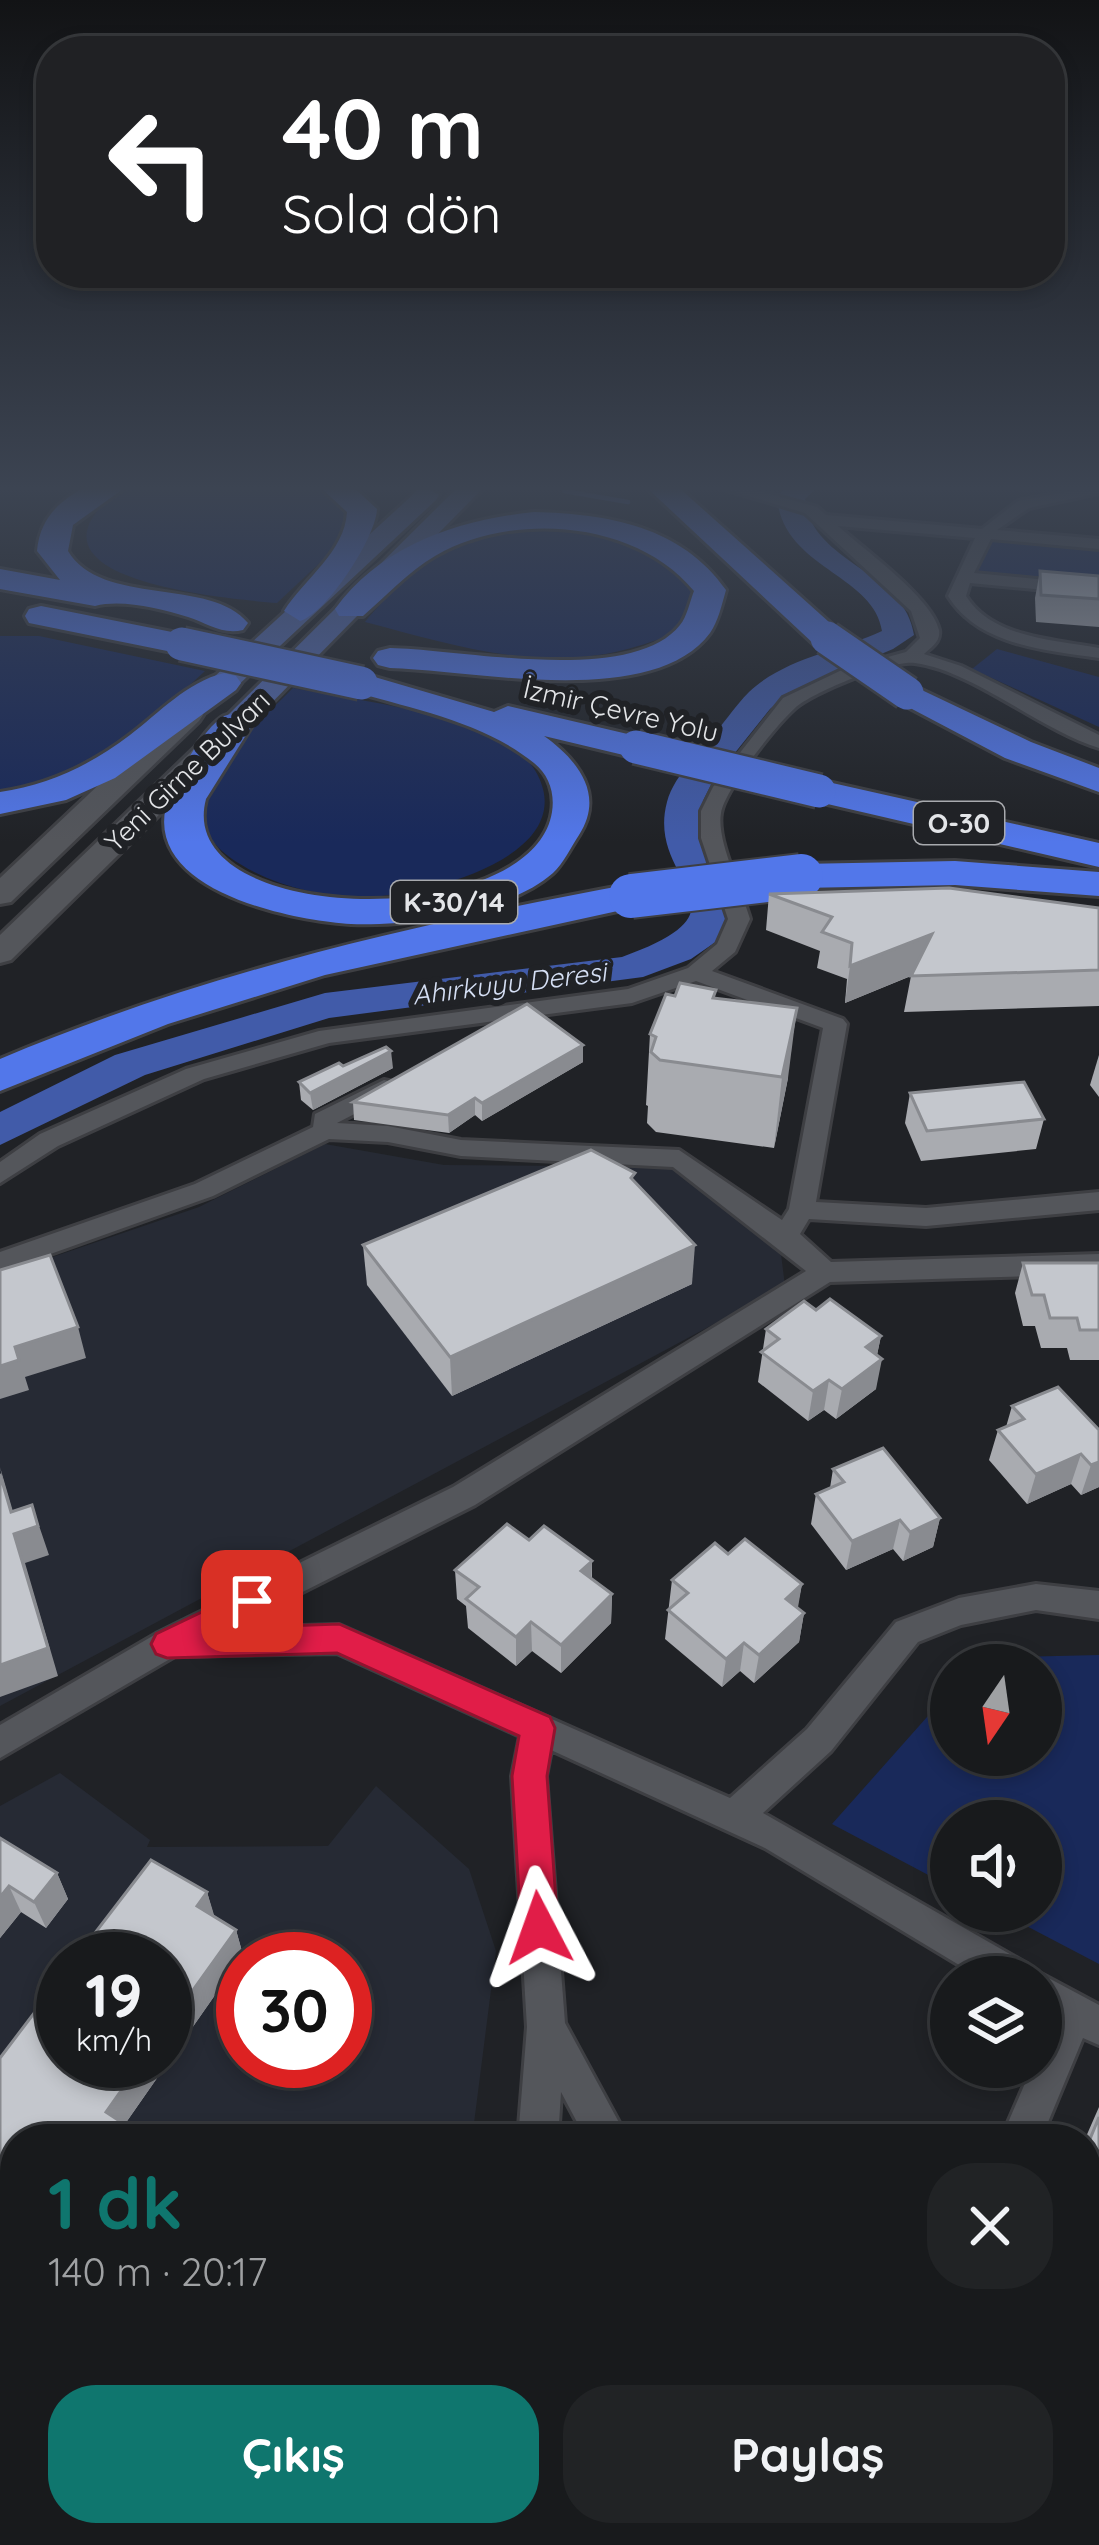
<!DOCTYPE html>
<html lang="tr">
<head>
<meta charset="utf-8">
<style>
  :root { --surface:#181a1c; --page:#212325; --text:#f1f3f6; --muted:#9fa1a3; --line:#36383b; --accent:#0f766e }
  body { margin:0; font-family:Quicksand,sans-serif; background:var(--page); color:var(--text); height:100vh; display:flex; flex-direction:column; font-size:45px; white-space:nowrap }
  * { box-sizing:border-box; margin:0 }
  p { font-size:39px; color:var(--muted) }
  .icon { flex:none; width:66px; height:66px; fill:none; stroke:currentColor; stroke-width:2; stroke-linecap:round; stroke-linejoin:round }
  .map { position:relative; flex:1; overflow:hidden }
  .panel { position:absolute; left:0px; top:2124px; width:1101px; height:423px; display:flex; flex-direction:column; background:var(--surface); border-radius:48px 48px 0 0; box-shadow:0 6px 18px #0003,0 0 0 3px var(--line) }
  .panel>* { flex:none }
  .top-card { position:absolute; left:36px; top:36px; width:1029px; height:252px; border-radius:48px; box-shadow:0 6px 18px #0003,0 0 0 3px var(--line); background:#202124; color:#fff; overflow:hidden }
  .needle { width:78px; rotate:193deg }
  .fabs { position:absolute; left:930px; top:1644px; display:grid; gap:24px }
  .fabs a { display:grid; place-items:center; width:132px; height:132px; border-radius:50%; background:var(--surface); box-shadow:0 6px 18px #0003,0 0 0 3px var(--line); font-size:60px }
  .speed { position:absolute; left:36px; top:1932px; display:flex; gap:24px; font-size:60px; font-weight:700; text-align:center }
  .speed>* { display:grid; place-content:center; width:156px; height:156px; border-radius:50%; background:var(--surface); box-shadow:0 6px 18px #0003,0 0 0 3px var(--line); line-height:1 }
  .speed small { font-size:30px; font-weight:400 }
  .speed .limit { border:18px solid #d22; background:#fff; color:#111 }
  .pin { position:absolute; display:grid; place-items:center; width:102px; height:102px; color:#fff; margin:-51px; border-radius:24px; box-shadow:0 6px 18px #0006 }
  .me { position:absolute; width:132px; margin:-66px; rotate:356deg; stroke-linejoin:round; filter:drop-shadow(0 0 9px #0008) }
  .turn { display:flex; align-items:center; gap:42px; height:252px; padding:0 48px; font-size:54px }
  .turn .icon { width:156px; height:156px; stroke-width:2.5 }
  .turn b { display:block; font-size:84px; line-height:102px }
  .round { display:grid; place-items:center; flex:none; width:126px; height:126px; border-radius:48px; background:var(--page) }
  .overview { display:flex; align-items:center; justify-content:space-between; height:204px; padding:0 48px }
  h1 { font-size:72px; font-weight:700; line-height:90px; color:var(--accent) }
  .button { display:flex; gap:24px; margin-top:auto; padding:24px 48px }
  .button a { flex:1; height:138px; border-radius:48px; background:var(--accent); color:#fff; font-size:48px; font-weight:700; line-height:138px; text-align:center }
  .button a+a { background:var(--page); color:var(--text) }
  .map>svg:first-child { display:block }
  .built { fill:#262a34; fill-rule:evenodd }
  .green { fill:#19295a }
  .lines { fill:none; stroke-linecap:round; stroke-linejoin:round }
  .stream { stroke:#415ba9; stroke-width:4.5 }
  .river { fill:#415ba9; fill-rule:evenodd }
  .minor-casing { stroke:#3e3f43; stroke-width:6 }
  .secondary-casing { stroke:#3e3f43; stroke-width:6 }
  .primary-casing { stroke:#3e3f43; stroke-width:6 }
  .motorway-casing { stroke:#3e3f43; stroke-width:6 }
  .minor { fill:#54565b; fill-rule:evenodd }
  .secondary { fill:#54565b; fill-rule:evenodd }
  .primary { fill:#536ab1; fill-rule:evenodd }
  .motorway { fill:#5277ea; fill-rule:evenodd }
  .motorway-bridge-far1-casing { stroke:#3e3f43; stroke-width:38; stroke-linecap:butt }
  .motorway-bridge-casing { stroke:#3e3f43; stroke-width:48; stroke-linecap:butt }
  .motorway-bridge-far1 { stroke:#5277ea; stroke-width:33 }
  .motorway-bridge { stroke:#5277ea; stroke-width:44 }
  .wall { fill:#a9abb0 }
  .shaded-wall { fill:#898b90 }
  .building { fill:#c4c7cd; stroke:#898b90; stroke-width:3 }
  .route { fill:#e11d48; stroke:#92132f; stroke-width:3 }
  .labels { text-anchor:middle; dominant-baseline:central; stroke-width:12; stroke-linejoin:round; paint-order:stroke }
  .far-street-label { font-size:27px; fill:#e3e5e8; stroke:#202226 }
  .shield { fill:#202226; stroke:#a8aaae; stroke-width:3 }
  .shield-label { font-size:27px; font-weight:bold; fill:#e3e5e8 }
  .far-water-label { font-size:27px; font-style:italic; fill:#d6e0f5; stroke:#202226 }
</style>
</head>
<body>
<div class="map">
<svg width="1099" height="2545" viewBox="0 0 1099 2545">
  <rect width="100%" height="100%" fill="#202226"/>
  <g class="built">
    <polygon points="325,1144 444,1165 685,1167 780,1246 785,1286 0,1706 0,1275 199,1207"/>
    <path d="M60,1773L150,1840L147,1847L328,1846L376,1786L469,1869L496,1951L472,2139H15V2507L0,2505V1806ZM63,1959H165V2061H63ZM243,1959H345V2061H243Z"/>
  </g>
  <g class="green">
    <path d="M124,486H323L344,499L352,523L344,540L277,603C218,598 0,579 124,486Z"/>
    <path d="M551,526L654,546L700,585C695,597 690,618 681,627C670,636 652,642 638,646C545,675 456,646 365,622C426,550 458,535 551,526Z"/>
    <polygon points="993,534 1099,543 1099,588 973,577"/>
    <path d="M0,636H39L205,671C139,732 94,776 0,790Z"/>
    <polygon points="997,649 1099,677 1099,727 972,669"/>
    <path d="M293,688C350,699 446,711 496,737C518,748 537,765 543,789C562,863 414,898 361,897C320,896 275,886 240,864C218,851 194,827 200,799C207,766 268,714 293,688Z"/>
    <polygon points="1099,1655 1099,1964 998,1911 1041,1911 1041,1821 951,1821 951,1887 832,1824 951,1690 951,1755 1041,1755 1041,1665 973,1665 979,1658"/>
  </g>
  <g class="lines">
    <polyline class="stream" points="564,491 628,502"/>
    <path class="river" d="M787,486H819L805,499C811,564 905,570 914,635L893,649L789,693L770,709L714,779L703,801L700,826L731,913L717,941L691,959L643,977L329,1018L145,1075L0,1145V1112L115,1055L325,993L622,957C761,907 645,884 667,802C673,779 693,759 708,742C722,726 734,707 749,692C785,658 839,651 882,631C874,574 781,568 777,496Z"/>
    <defs>
      <g id="minor">
        <path d="M714,486H740L817,507L826,515L982,529L1018,501L1099,486V493L1029,508L997,530L1099,539V549L991,539L974,573L1099,585V595L970,583L966,596C992,638 1055,640 1099,648V658C1046,650 979,646 948,596L975,538L838,526C863,549 932,598 939,630C941,642 931,647 924,654L961,666L1099,735V748C1040,730 974,671 915,663C891,660 813,692 795,708C776,725 725,789 721,813C716,841 742,890 750,919L735,952L712,971L843,1019L847,1024L816,1202L926,1208L1099,1192V1210L926,1226L809,1219L800,1234L831,1262L1099,1254V1274L830,1282L475,1505L231,1628L339,1625L730,1798L807,1729L896,1622L959,1598L1036,1584L1099,1591V1619L1036,1610L961,1625L918,1642L831,1751L763,1813L1027,1964L1033,1977H979L765,1848L551,1750L546,1776L565,2023L628,2139H586L561,2092L558,2139H518L527,2027L512,1776L520,1736L337,1653L175,1656L0,1758V1725L156,1634L453,1487L806,1271L673,1167L461,1156L388,1142L329,1139L213,1196L0,1272V1252L195,1184L313,1127L315,1114L384,1080L393,1082L396,1088L393,1094L337,1123L388,1126L461,1140L679,1150L782,1220L789,1209L823,1028L696,981L632,1003L329,1043L204,1079L58,1146L0,1183V1162L40,1134L186,1069L319,1031L628,989L688,968L717,944L728,919L701,838V811L713,787L783,698L844,669L906,652L920,638L911,611L805,513Z"/>
        <polygon points="1041,1974 1099,2005 1099,2045 1083,2038 1041,2139 1001,2139 1032,2067 1041,2067 1041,2045 1052,2020 1041,2014 1041,1977 1034,1977"/>
        <polygon points="1086,2342 1099,2347 1099,2393 1086,2387"/>
        <polygon points="977,2532 1030,2532 1036,2545 983,2545"/>
      </g>
      <g id="secondary">
        <polygon points="189,707 199,709 203,715 199,721 11,902 0,904 0,878 179,709"/>
        <polygon points="211,740 225,748 221,754 11,960 0,963 0,935 201,742"/>
      </g>
      <g id="primary">
        <polygon points="459,486 485,486 245,730 225,730 220,724 225,718"/>
        <polygon points="427,488 439,495 436,500 234,689 214,689 210,683 214,677 418,490"/>
      </g>
      <g id="motorway">
        <path d="M87,486H127L73,525L68,551C101,607 211,577 248,623L243,630C222,635 207,623 188,617C159,608 121,599 95,606L0,589V569L60,580L37,551C40,518 59,501 87,486Z"/>
        <path d="M319,486H352L377,509C376,538 326,614 300,621L284,611C304,579 345,552 347,512Z"/>
        <polygon points="645,486 677,486 839,631 844,638 839,645 815,645"/>
        <path d="M534,512C608,514 681,526 726,590C722,604 718,622 710,633C653,710 473,670 390,668L378,665L373,658L378,651L390,648C460,649 632,686 680,625C687,617 690,601 694,591C636,520 512,511 435,556C408,572 386,596 363,616H339L335,609C382,545 458,520 534,512Z"/>
        <polygon points="41,606 182,634 199,644 182,654 29,623 25,616 29,609"/>
        <path d="M224,673L236,676L241,683L236,690L115,778L66,800L0,814V792C48,785 91,765 130,735C159,713 187,682 224,673Z"/>
        <path d="M361,673L494,712L508,706L649,739L654,747L649,755L636,758L544,736C578,760 605,795 579,835C571,847 563,864 553,873C508,913 409,926 351,924C288,920 132,888 170,794C180,771 201,733 221,718C229,712 239,714 248,716L253,724L206,799C172,927 533,933 552,812C555,793 549,775 534,763C482,721 411,709 349,690L344,683L349,676Z"/>
        <polygon points="907,683 1031,742 1099,768 1099,792 1005,758 895,700 890,693 895,686"/>
        <polygon points="819,780 1099,843 1099,867 806,799 800,791 806,783"/>
        <polygon points="955,861 1099,872 1099,896 955,885 801,888 787,884 781,876 787,868 801,864"/>
        <path d="M631,884L645,887L651,896L645,905L325,975L168,1024L0,1091V1059C203,973 415,924 631,884Z"/>
      </g>
    </defs>
    <use href="#minor" class="minor-casing"/>
    <use href="#secondary" class="secondary-casing"/>
    <use href="#primary" class="primary-casing"/>
    <use href="#motorway" class="motorway-casing"/>
    <use href="#minor" class="minor"/>
    <use href="#secondary" class="secondary"/>
    <use href="#primary" class="primary"/>
    <use href="#motorway" class="motorway"/>
    <defs>
      <g id="motorway-bridge-far1">
        <polyline points="827,638 907,693"/>
        <polyline points="182,644 361,683"/>
        <polyline points="636,747 819,791"/>
      </g>
      <polyline id="motorway-bridge" points="631,896 801,876"/>
    </defs>
    <use href="#motorway-bridge-far1" class="motorway-bridge-far1-casing"/>
    <use href="#motorway-bridge" class="motorway-bridge-casing"/>
    <use href="#motorway-bridge-far1" class="motorway-bridge-far1"/>
    <use href="#motorway-bridge" class="motorway-bridge"/>
  </g>
  <g class="wall">
    <polygon points="1040,571 1099,576 1099,627 1036,622 1035,598"/>
    <polygon points="769,894 1099,908 1099,1006 904,1012 911,976 845,1003 847,979 817,968 820,951 766,930"/>
    <polygon points="675,996 715,998 788,1078 774,1148 656,1132 647,1123 648,1106 646,1105 650,1034"/>
    <polygon points="583,1045 583,1062 482,1121 475,1115 449,1133 354,1120 353,1102"/>
    <polygon points="1099,1055 1099,1097 1090,1085"/>
    <polygon points="343,1066 393,1068 313,1110 301,1100 299,1082"/>
    <polygon points="910,1093 1044,1119 1036,1149 921,1161 905,1123"/>
    <polygon points="635,1182 692,1284 452,1396 367,1285 363,1245"/>
    <polygon points="1023,1263 1099,1263 1099,1360 1070,1360 1067,1348 1041,1348 1035,1326 1023,1326 1015,1293"/>
    <polygon points="816,1310 881,1336 877,1355 876,1389 836,1419 824,1410 808,1421 758,1382 766,1329"/>
    <polygon points="1012,1406 1099,1430 1099,1487 1081,1495 1071,1484 1027,1504 989,1460 998,1430 1006,1427"/>
    <polygon points="833,1469 940,1518 933,1547 903,1561 893,1549 846,1570 811,1524 816,1494 830,1488"/>
    <polygon points="529,1540 592,1561 592,1579 612,1594 611,1623 561,1673 532,1651 516,1666 468,1628 466,1606 457,1599 455,1570"/>
    <polygon points="728,1554 802,1584 797,1608 804,1613 799,1642 754,1683 740,1671 722,1687 665,1639 672,1580"/>
    <polygon points="0,1838 57,1873 68,1899 46,1928 21,1912 0,1938"/>
    <polygon points="207,1892 214,1917 236,1930 243,1955 125,2124 15,2139 15,2208 0,2197 0,2058"/>
    <polygon points="1099,2107 1099,2181 1086,2173 1085,2139"/>
    <polygon points="821,2532 957,2532 969,2545 832,2545"/>
  </g>
  <g class="shaded-wall">
    <polygon points="932,934 925,970 845,1003 850,966"/>
    <polygon points="797,1008 788,1078 774,1148 782,1077"/>
    <polygon points="583,1045 583,1062 482,1121 482,1103"/>
    <polygon points="391,1051 393,1068 313,1110 310,1093"/>
    <polygon points="475,1098 475,1115 449,1133 448,1115"/>
    <polygon points="695,1245 692,1284 452,1396 450,1357"/>
    <polygon points="78,1327 86,1358 25,1377 29,1390 0,1399 0,1366 15,1347"/>
    <polygon points="881,1336 875,1364 882,1359 876,1389 836,1419 842,1389 866,1347"/>
    <polygon points="829,1380 824,1410 808,1421 813,1391"/>
    <polygon points="1081,1454 1071,1484 1027,1504 1036,1474"/>
    <polygon points="1099,1462 1099,1487 1081,1495 1091,1465"/>
    <polygon points="0,1467 19,1532 32,1505 49,1555 25,1563 58,1676 0,1697 0,1665 14,1534"/>
    <polygon points="940,1518 933,1547 903,1561 910,1532"/>
    <polygon points="900,1520 893,1549 846,1570 852,1541"/>
    <polygon points="592,1561 591,1590 581,1571"/>
    <polygon points="802,1584 797,1613 786,1599"/>
    <polygon points="612,1594 611,1623 561,1673 561,1645"/>
    <polygon points="804,1613 799,1642 754,1683 759,1655"/>
    <polygon points="531,1622 532,1651 516,1666 516,1637"/>
    <polygon points="744,1643 740,1671 722,1687 726,1659"/>
    <polygon points="57,1873 68,1899 46,1928 34,1902"/>
    <polygon points="9,1886 21,1912 0,1938 0,1897"/>
    <polygon points="207,1892 215,1918 197,1906"/>
    <polygon points="236,1930 243,1955 118,2134 106,2112 142,2061 165,2061 165,2029"/>
  </g>
  <g class="building">
    <polygon points="1040,571 1099,576 1099,599 1041,595"/>
    <polygon points="949,888 1099,908 1099,970 911,976 932,934 850,966 852,943 822,932 832,917 769,894"/>
    <polygon points="680,983 716,990 713,998 797,1008 782,1077 660,1060 651,1052 656,1037 650,1034 666,994 675,996"/>
    <polygon points="527,1004 583,1045 482,1103 475,1098 448,1115 353,1102"/>
    <polygon points="386,1047 391,1051 310,1093 299,1082 339,1063 343,1066"/>
    <polygon points="1024,1082 1044,1119 927,1131 910,1093"/>
    <polygon points="591,1150 635,1173 631,1178 695,1245 450,1357 363,1245"/>
    <polygon points="50,1255 78,1327 15,1347 19,1360 0,1366 0,1270"/>
    <polygon points="1023,1263 1099,1263 1099,1330 1080,1330 1077,1318 1050,1318 1044,1295 1032,1295"/>
    <polygon points="830,1299 881,1336 866,1347 882,1359 842,1389 829,1380 813,1391 761,1352 779,1339 766,1329 804,1301 816,1310"/>
    <polygon points="1058,1387 1099,1430 1099,1462 1091,1465 1081,1454 1036,1474 998,1430 1024,1419 1012,1406"/>
    <polygon points="883,1448 940,1518 910,1532 900,1520 852,1541 816,1494 844,1482 833,1469"/>
    <polygon points="0,1474 11,1512 32,1505 38,1526 14,1534 48,1648 0,1665"/>
    <polygon points="507,1524 529,1540 544,1526 592,1561 581,1571 612,1594 561,1645 531,1622 516,1637 466,1599 479,1587 455,1570"/>
    <polygon points="745,1539 802,1584 786,1599 804,1613 759,1655 744,1643 726,1659 668,1610 688,1593 672,1580 715,1543 728,1554"/>
    <polygon points="0,1838 57,1873 34,1902 9,1886 0,1897"/>
    <polygon points="151,1860 207,1892 197,1906 236,1930 165,2029 165,1959 75,1959"/>
    <polygon points="63,1975 63,2061 142,2061 106,2112 147,2139 15,2139 15,2197 0,2186 0,2058"/>
    <polygon points="1099,2117 1099,2151 1088,2144"/>
    <polygon points="841,2532 957,2532 969,2545 845,2545 849,2540"/>
  </g>
  <linearGradient id="sky" x2="0" y2="1"><stop stop-color="#121315"/><stop offset="0.58" stop-color="#3c4452"/><stop offset="1" stop-color="#3c4452" stop-opacity="0"/></linearGradient>
  <rect width="1099" height="842" fill="url(#sky)"/>
  <polygon class="route" points="252,1588 263,1592 268,1601 263,1611 230,1628 339,1624 550,1717 555,1728 547,1776 558,1928 552,1941 539,1946 526,1941 521,1928 512,1776 519,1736 337,1653 167,1658 156,1654 151,1644 156,1634"/>
  <g class="labels">
    <g class="far-street-label">
      <text transform="translate(621 710) rotate(13)">İzmir Çevre Yolu</text>
      <text transform="translate(187 771) rotate(-44)">Yeni Girne Bulvarı</text>
    </g>
    <g class="shield">
      <rect x="914" y="802" width="90" height="42" rx="9"/>
      <rect x="391" y="881" width="126" height="42" rx="9"/>
    </g>
    <g class="shield-label">
      <text x="959" y="823">O-30</text>
      <text x="454" y="902">K-30/14</text>
    </g>
    <g class="far-water-label">
      <text transform="translate(509 983) rotate(-7)">Ahırkuyu Deresi</text>
    </g>
  </g>
</svg>
<div class="fabs">
<a><svg class="needle" viewBox="-14 -14 28 28"><path d="M0-13l5 13h-10z" fill="#e53935"/><path d="M0 13l5-13h-10z" fill="#9fa1a3"/></svg></a>
<a><svg class="icon" aria-label="sound" viewBox="0 0 24 24"><path d="M4 9h4l5-4v14l-5-4H4zM17 9q2 3 0 6"/></svg></a>
<a><svg class="icon" aria-label="layers" viewBox="0 0 24 24"><path d="M12 4l9 5-9 5-9-5zM3 14l9 5 9-5"/></svg></a>
</div>
<div class="speed"><div>19<small>km/h</small></div><div class="limit">30</div></div>
<div class="pin" style="left:252px;top:1601px;background:#d93025"><svg class="icon" aria-label="arrive" viewBox="0 0 24 24"><path d="M6 21V4h12l-3 4 3 4H6"/></svg></div>
<svg class="me" style="left:539px;top:1928px" viewBox="-20 -20 40 40"><path d="M0-17L14 15 0 8-14 15z" fill="#e11d48" stroke="#fff" stroke-width="4"/></svg>
<div class="top-card">
<div class="turn"><svg class="icon" aria-label="left" viewBox="0 0 24 24"><path d="M17 20v-9H6M10 6l-5 5 5 5"/></svg><div><b>40 m</b>Sola dön</div></div>
</div>
<section class="panel">
<div class="overview"><div><h1>1 dk</h1><p>140 m · 20:17</p></div><a class="round"><svg class="icon" aria-label="close" viewBox="0 0 24 24"><path d="M6 6l12 12M18 6L6 18"/></svg></a></div>
<div class="button"><a>Çıkış</a><a>Paylaş</a></div>
</section>
</div>
</body>
</html>
